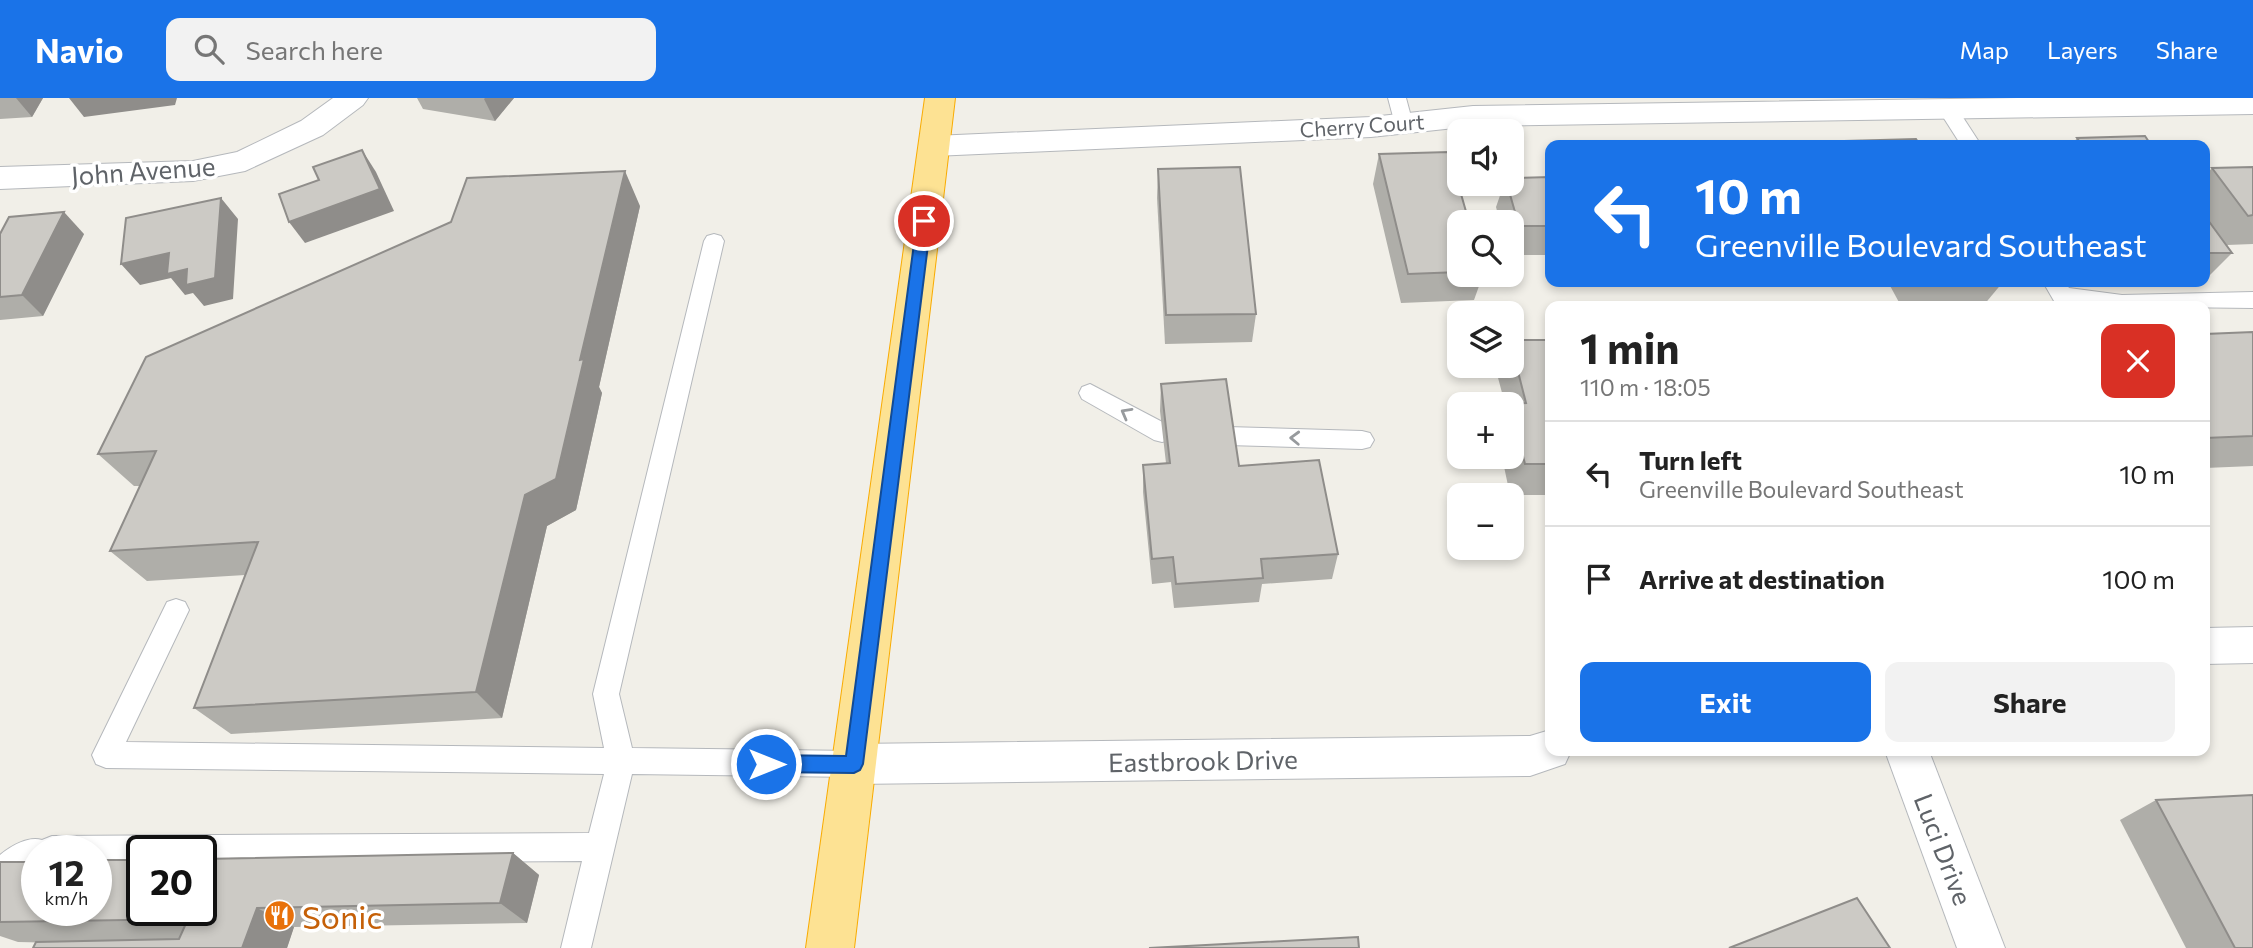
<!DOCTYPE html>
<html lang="en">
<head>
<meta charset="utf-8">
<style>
  :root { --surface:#fff; --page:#f2f2f2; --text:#222; --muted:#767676; --line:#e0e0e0; --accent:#1a73e8 }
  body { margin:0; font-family:Commissioner,sans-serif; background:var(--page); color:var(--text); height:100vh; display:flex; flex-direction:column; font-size:26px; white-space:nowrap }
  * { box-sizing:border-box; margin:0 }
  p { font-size:23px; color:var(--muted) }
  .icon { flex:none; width:38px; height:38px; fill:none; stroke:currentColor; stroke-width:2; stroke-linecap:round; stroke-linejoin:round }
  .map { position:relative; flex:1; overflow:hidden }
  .sheet { position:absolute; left:1545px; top:203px; width:665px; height:455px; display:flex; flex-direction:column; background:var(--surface); border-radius:14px; box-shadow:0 4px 10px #0003 }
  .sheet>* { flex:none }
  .banner { position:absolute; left:1545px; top:42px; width:665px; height:147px; border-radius:14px; box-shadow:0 4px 10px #0003; background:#1a73e8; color:#fff; overflow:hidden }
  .buttons { position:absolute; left:1447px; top:21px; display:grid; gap:14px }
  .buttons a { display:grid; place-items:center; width:77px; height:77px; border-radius:14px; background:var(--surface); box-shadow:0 4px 10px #0003; font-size:35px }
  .speed { position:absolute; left:21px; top:737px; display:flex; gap:14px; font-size:35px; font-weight:700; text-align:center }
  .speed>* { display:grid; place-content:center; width:91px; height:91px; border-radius:50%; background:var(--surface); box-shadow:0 4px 10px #0003; line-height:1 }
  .speed small { font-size:18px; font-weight:400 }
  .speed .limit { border:4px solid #111; border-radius:10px; background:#fff; color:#111 }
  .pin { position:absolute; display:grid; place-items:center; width:60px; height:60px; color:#fff; margin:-30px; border:4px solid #fff; border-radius:50%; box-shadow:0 2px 7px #0007 }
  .me { position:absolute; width:77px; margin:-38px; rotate:90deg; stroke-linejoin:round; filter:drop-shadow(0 0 5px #0008) }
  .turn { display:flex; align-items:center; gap:24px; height:147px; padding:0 35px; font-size:32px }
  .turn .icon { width:91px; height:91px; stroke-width:2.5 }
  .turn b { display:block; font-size:49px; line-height:60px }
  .round { display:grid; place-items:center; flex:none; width:74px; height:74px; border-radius:14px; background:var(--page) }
  .overview { display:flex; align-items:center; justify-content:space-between; height:119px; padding:0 35px }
  h1 { font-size:42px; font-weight:700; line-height:52px }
  .button { display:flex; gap:14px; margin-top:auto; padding:14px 35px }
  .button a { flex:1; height:80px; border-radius:14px; background:var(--accent); color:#fff; font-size:28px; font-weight:700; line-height:80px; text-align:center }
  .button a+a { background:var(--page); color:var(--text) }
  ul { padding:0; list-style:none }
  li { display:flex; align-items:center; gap:21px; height:105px; padding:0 35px; border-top:2px solid var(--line) }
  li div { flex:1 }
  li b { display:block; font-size:26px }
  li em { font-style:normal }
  header { display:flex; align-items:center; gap:42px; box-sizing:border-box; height:98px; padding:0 35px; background:var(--accent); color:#fff }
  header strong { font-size:33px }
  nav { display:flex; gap:38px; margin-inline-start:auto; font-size:24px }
  .search { width:490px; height:63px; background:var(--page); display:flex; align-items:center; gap:18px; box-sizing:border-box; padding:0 24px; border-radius:14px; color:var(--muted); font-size:26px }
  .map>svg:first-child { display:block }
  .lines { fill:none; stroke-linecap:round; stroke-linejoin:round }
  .lane-casing { stroke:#b5b8bc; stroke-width:2 }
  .street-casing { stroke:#b5b8bc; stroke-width:2 }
  .highway-casing { stroke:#f9ab00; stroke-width:2 }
  .lane { fill:#fff; fill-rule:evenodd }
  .street { fill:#fff; fill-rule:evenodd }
  .highway { fill:#fde293; fill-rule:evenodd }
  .wall { fill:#afaea9 }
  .shaded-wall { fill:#8f8d8a }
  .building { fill:#cccac5; stroke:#8f8d8a; stroke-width:2 }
  .oneway { stroke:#979a9d }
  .route { fill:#1a73e8; stroke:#114b97; stroke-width:2 }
  .labels { text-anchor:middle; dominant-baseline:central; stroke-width:7; stroke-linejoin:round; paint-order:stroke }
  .far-street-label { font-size:21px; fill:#5f6368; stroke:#fff }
  .street-label { font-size:26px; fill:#5f6368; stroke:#fff }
  .near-food-label { font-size:32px; fill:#c56008; stroke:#fff; text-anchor:start }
</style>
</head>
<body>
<header>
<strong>Navio</strong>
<div class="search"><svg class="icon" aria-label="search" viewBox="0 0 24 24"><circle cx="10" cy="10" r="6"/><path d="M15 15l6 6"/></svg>Search here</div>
<nav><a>Map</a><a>Layers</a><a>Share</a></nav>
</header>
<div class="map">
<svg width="2253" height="850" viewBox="0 0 2253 850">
  <rect width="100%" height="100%" fill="#f1efe8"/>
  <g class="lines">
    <defs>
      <g id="lane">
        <polygon points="1388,0 1406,0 1413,26 1410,30 1396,30"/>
        <polygon points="1948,5 1955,7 1981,47 1961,47 1938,11 1941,7"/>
        <path d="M714,136L721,138L724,143L619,596L632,650L854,653L864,657L868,666L864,675L854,679L632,676L591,850H561L582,763L201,765V752H142V766H96V752H37V768C20,772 15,789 0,795V757C11,748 28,738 42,742L52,738L589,735L604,676L106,670L96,666L92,657L167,504L176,501L185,504L189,512L126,644L604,650L593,596L704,143L707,138Z"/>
        <polygon points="2043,184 2065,184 2069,190 2122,197 2253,194 2253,210 2088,208 2054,203"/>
        <polygon points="1090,286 1170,328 1174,335 1170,342 1162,344 1154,342 1082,301 1079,295 1082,289"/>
        <polygon points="1227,329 1362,333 1370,335 1374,342 1370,349 1362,351 1227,347 1219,345 1215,338 1219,331"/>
      </g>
      <g id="street">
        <polygon points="333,0 368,0 363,7 323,37 245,73 193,83 0,91 0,69 193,63 237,54 301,23"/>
        <polygon points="2018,0 2253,0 2253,16 1473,28 1371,39 934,58 923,55 919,48 923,41 934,38 1371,19 1473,8"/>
        <polygon points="2253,529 2253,565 2205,566 2205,530"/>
        <polygon points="1550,632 1550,653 1571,653 1565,666 1530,678 854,686 839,680 832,666 839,652 854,646 1530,638"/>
        <polygon points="1885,653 1929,653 2005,850 1957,850"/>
      </g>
      <polygon id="highway" points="925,0 955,0 854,850 806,850"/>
    </defs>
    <use href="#lane" class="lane-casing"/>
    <use href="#street" class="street-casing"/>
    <use href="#highway" class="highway-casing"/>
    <use href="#lane" class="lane"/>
    <use href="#street" class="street"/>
    <use href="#highway" class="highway"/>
  </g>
  <g class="wall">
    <polygon points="0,0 43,0 32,19 0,21"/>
    <polygon points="417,0 514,0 495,23 423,11"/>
    <polygon points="2077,40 2151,47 2072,47"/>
    <polygon points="1379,56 1460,124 1460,177 1483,177 1474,202 1401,205 1373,86"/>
    <polygon points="2253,69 2253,146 2227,147 2232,155 2205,182 2205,78 2212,70"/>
    <polygon points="1158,71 1256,216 1252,244 1165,246 1157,100"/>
    <polygon points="1550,79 1550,157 1512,157 1512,124 1500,124 1496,109 1504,86 1512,86"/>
    <polygon points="640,108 599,289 602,295 576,412 547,428 502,620 231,636 194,610 245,477 147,483 110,453 140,388 134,388 98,356"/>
    <polygon points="0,136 84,136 43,218 0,222"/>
    <polygon points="1888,184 2003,184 1983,208 1901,208"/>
    <polygon points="2131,184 2200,184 2132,186"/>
    <polygon points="2253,234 2253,368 2205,370 2205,236"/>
    <polygon points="1512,242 1550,242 1550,397 1510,397 1502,359 1512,359 1512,306 1505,306 1497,276 1501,268 1512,268"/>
    <polygon points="1161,286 1239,368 1338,456 1332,481 1262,486 1259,504 1174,510 1171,484 1152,486 1143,394 1143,367 1166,365 1160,313"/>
    <polygon points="2156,702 2253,850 2186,850 2120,722"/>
    <polygon points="513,755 539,777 527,825 294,829 287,850 18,844 0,838 0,764"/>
  </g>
  <g class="shaded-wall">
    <polygon points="16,0 43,0 32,19"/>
    <polygon points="69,0 177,0 175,7 84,19"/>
    <polygon points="485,0 514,0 495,23 484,1"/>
    <polygon points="362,52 376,74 394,113 305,145 289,124"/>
    <polygon points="625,73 640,108 599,289 602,295 576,412 547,428 502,620 476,594 525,397 580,262"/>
    <polygon points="221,100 238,121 233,201 204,208 193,195 185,197 171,180 140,187 121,166 169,155 187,171"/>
    <polygon points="64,114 84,136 43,218 22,197"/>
    <polygon points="513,755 539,777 527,825 500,805"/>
    <polygon points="257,810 294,829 287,850 242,850"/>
  </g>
  <g class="building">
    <polygon points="2145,38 2151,47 2082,47 2077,40"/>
    <polygon points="1916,41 1920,47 1849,47 1846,43"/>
    <polygon points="362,52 380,91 289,124 279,96 319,82 313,69"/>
    <polygon points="1449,54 1469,124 1460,124 1460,174 1408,176 1379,56"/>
    <polygon points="1240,69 1256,216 1166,217 1158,71"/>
    <polygon points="2253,69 2253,117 2248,118 2212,70"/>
    <polygon points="625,73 580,262 584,261 556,381 525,397 476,594 194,610 258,444 110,453 156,353 98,356 146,259 451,124 467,80"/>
    <polygon points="1550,79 1550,128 1519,128 1507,86 1512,86 1512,80"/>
    <polygon points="221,100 215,180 186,187 187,171 167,176 169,155 121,166 126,120"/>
    <polygon points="64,114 22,197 0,199 0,136 9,119"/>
    <polygon points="2205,118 2232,155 2205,155"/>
    <polygon points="1925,184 2003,184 1927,187"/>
    <polygon points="2253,234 2253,338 2205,340 2205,236"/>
    <polygon points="1512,242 1550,242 1550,366 1525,366 1512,315 1512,306 1510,306 1526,305 1512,250"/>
    <polygon points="1226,281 1239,368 1319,362 1338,456 1261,461 1263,480 1176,486 1173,459 1152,461 1143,367 1170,365 1161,286"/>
    <polygon points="2253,697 2253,850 2235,850 2156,702"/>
    <polygon points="513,755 500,805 257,810 242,850 33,850 36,844 179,841 188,821 0,824 0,764 37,764 37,812 96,812 96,762 142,762 142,812 201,812 201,761"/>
    <polygon points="1857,800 1890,850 1729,850"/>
    <polygon points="1358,839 1359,850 1149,850"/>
  </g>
  <defs><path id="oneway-chevron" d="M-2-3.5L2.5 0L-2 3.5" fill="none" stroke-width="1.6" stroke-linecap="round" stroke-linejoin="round" transform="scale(1.75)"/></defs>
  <g class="oneway">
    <use href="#oneway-chevron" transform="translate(1126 315) rotate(-151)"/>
    <use href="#oneway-chevron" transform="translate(1295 340) rotate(-178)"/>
  </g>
  <polygon class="route" points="924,119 931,123 863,666 860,672 854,675 766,674 759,671 757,666 759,660 766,657 846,658 917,123"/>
  <defs>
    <symbol id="restaurant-disc" viewBox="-11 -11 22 22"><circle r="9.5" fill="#e8710a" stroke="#fff"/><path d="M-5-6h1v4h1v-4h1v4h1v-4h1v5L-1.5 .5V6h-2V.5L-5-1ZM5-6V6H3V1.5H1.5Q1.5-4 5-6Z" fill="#fff"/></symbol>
  </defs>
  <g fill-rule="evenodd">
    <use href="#restaurant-disc" x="262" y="800" width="35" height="35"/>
  </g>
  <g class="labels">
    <g class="far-street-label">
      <text transform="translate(1362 27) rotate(-4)">Cherry Court</text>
    </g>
    <g class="street-label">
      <text transform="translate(143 72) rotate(-4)">John Avenue</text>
      <text transform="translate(1203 662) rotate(-1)">Eastbrook Drive</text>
      <text transform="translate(1944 751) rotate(69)">Luci Drive</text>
    </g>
    <g class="near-food-label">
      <text x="302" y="818">Sonic</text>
    </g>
  </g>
</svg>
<div class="buttons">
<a><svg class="icon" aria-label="sound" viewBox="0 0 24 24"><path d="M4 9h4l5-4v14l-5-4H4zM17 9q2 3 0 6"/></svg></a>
<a><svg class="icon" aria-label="search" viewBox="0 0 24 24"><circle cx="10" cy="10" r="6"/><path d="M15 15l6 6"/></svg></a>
<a><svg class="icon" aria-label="layers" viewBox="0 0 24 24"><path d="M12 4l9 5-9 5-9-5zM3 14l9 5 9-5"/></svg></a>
<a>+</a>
<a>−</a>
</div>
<div class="speed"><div>12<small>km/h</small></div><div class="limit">20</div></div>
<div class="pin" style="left:924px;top:123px;background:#d93025"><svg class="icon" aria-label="arrive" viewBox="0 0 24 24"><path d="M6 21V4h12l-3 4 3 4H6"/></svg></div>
<svg class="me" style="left:766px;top:666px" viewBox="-20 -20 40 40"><circle r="17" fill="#1a73e8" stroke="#fff" stroke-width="3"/><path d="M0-11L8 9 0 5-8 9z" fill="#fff"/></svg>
<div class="banner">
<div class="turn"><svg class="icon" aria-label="left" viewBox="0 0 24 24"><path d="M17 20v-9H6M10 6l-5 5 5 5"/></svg><div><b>10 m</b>Greenville Boulevard Southeast</div></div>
</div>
<section class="sheet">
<div class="overview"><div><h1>1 min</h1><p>110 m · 18:05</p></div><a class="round" style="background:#d93025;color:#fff"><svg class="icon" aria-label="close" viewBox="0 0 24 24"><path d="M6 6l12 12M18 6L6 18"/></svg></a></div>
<ul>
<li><svg class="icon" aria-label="left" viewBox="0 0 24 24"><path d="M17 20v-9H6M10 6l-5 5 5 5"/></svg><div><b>Turn left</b><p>Greenville Boulevard Southeast</p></div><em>10 m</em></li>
<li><svg class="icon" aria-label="arrive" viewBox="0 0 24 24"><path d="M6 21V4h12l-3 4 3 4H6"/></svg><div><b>Arrive at destination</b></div><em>100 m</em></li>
</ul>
<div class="button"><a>Exit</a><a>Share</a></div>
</section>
</div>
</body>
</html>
